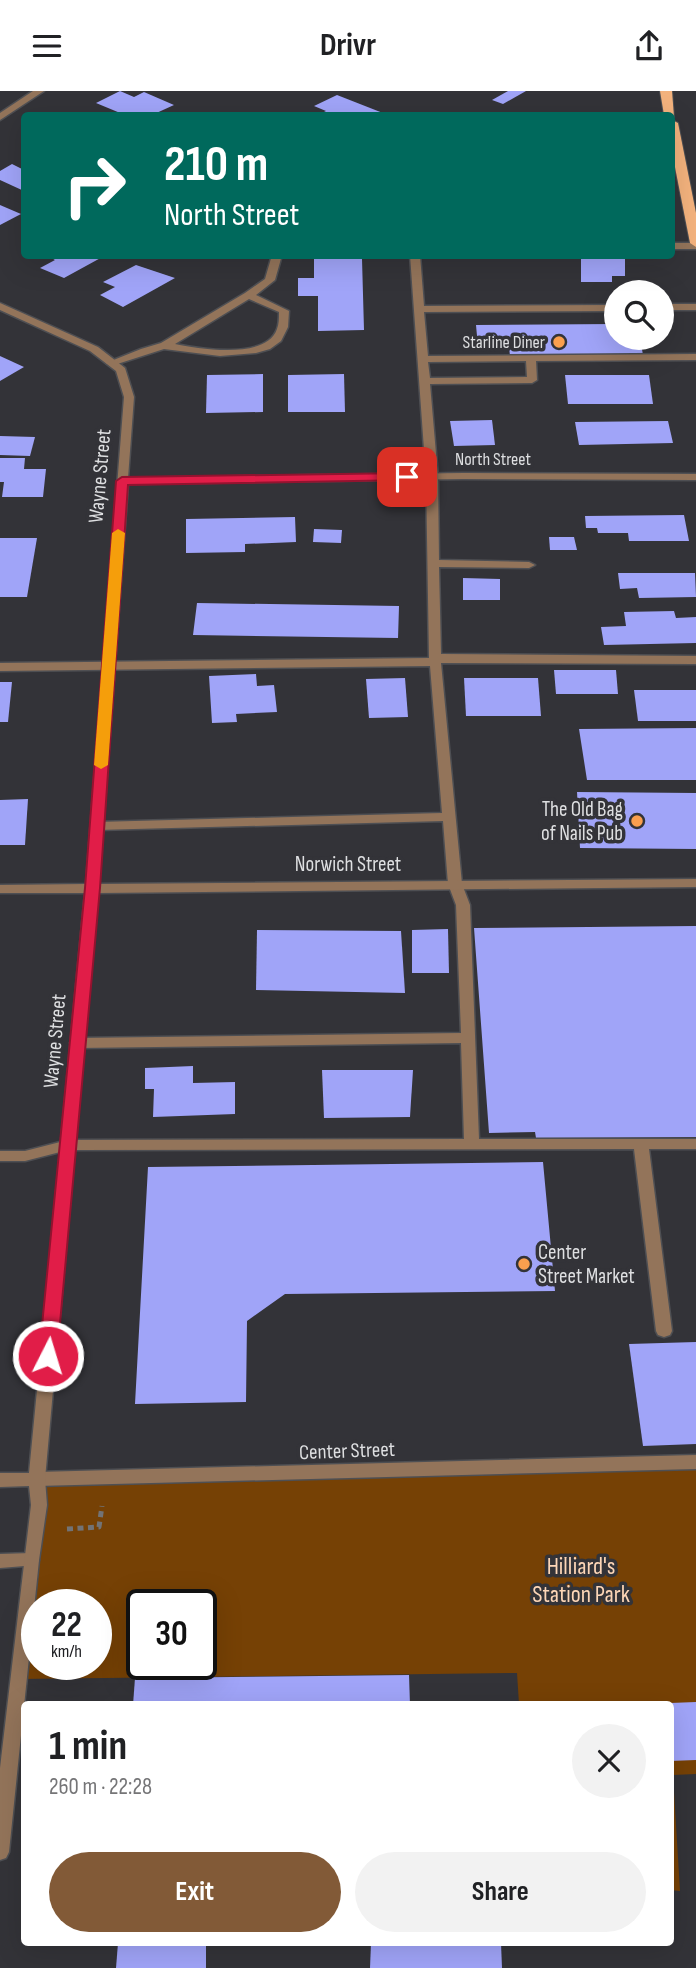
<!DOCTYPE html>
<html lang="en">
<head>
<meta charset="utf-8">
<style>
  :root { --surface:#fff; --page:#f2f2f2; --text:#202124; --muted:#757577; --accent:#825a37 }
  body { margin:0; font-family:"Sofia Sans Condensed",sans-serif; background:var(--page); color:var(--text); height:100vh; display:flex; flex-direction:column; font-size:26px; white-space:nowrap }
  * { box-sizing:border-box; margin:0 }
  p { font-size:23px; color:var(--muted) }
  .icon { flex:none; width:38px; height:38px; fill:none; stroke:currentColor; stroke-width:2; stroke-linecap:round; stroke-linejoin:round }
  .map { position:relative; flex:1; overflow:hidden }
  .side { position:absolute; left:21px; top:1610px; width:653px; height:245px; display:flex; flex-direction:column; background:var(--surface); border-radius:7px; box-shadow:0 7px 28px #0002 }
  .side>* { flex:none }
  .hud { position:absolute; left:21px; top:21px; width:654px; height:147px; border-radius:7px; box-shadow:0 7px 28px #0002; background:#00695c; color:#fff; overflow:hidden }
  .controls { position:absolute; left:604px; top:189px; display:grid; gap:14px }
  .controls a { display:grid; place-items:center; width:70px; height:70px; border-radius:50%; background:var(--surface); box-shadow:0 7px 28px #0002; font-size:35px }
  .speed { position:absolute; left:21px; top:1498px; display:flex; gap:14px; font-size:35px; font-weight:700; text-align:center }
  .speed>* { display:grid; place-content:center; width:91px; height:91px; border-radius:50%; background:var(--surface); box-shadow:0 7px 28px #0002; line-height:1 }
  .speed small { font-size:18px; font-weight:400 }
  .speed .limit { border:4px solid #111; border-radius:10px; background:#fff; color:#111 }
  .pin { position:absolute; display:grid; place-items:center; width:60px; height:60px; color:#fff; margin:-30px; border-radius:14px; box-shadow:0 4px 10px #0006 }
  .me { position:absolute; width:77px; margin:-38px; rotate:5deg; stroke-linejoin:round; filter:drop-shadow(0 0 5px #0008) }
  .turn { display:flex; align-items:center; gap:24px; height:147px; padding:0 28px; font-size:32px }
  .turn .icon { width:91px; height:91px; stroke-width:2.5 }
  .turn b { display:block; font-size:49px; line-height:60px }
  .round { display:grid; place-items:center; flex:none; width:74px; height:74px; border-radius:37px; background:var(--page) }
  .summary { display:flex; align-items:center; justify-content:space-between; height:119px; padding:0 28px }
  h1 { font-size:42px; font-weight:700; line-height:52px }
  .cta { display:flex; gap:14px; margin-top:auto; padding:14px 28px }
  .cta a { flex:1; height:80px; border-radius:42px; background:var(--accent); color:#fff; font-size:28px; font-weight:700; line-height:80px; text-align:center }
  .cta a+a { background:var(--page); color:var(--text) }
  header { display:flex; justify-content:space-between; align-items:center; height:91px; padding:0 28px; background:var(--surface); font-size:32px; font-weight:700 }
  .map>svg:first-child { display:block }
  .green { fill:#764105; fill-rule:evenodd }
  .building { fill:#a0a4f8 }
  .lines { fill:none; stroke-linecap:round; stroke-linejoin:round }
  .service-casing { stroke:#4e4f53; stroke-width:3 }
  .pedestrian-casing { stroke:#4e4f53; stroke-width:3 }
  .minor-casing { stroke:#4e4f53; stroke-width:3 }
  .primary-casing { stroke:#4e4f53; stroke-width:2 }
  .path { stroke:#727376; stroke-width:5; stroke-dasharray:6 4.5; stroke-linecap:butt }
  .service { fill:#93745a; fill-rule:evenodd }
  .pedestrian { fill:#93745a; fill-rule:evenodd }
  .minor { fill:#93745a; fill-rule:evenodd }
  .primary { fill:#f3b27d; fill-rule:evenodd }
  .route { fill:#e11d48; stroke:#92132f; stroke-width:2 }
  .slow { fill:#f59e0b }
  .poi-dot { fill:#fa9f4e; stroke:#333338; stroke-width:2.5 }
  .labels { text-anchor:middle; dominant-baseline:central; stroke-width:7; stroke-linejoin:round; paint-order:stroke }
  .far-poi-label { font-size:18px; fill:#dedfe1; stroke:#333338; text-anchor:end }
  .far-street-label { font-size:18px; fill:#dedfe1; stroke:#333338 }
  .street-label { font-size:21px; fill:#dedfe1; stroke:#333338 }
  .poi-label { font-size:21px; fill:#dedfe1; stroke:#333338; text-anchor:end }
  .near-park-label { font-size:24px; fill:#fdd6b7; stroke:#333338 }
</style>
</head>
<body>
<header><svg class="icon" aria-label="menu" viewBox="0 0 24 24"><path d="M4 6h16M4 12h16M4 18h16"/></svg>Drivr<svg class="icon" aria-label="share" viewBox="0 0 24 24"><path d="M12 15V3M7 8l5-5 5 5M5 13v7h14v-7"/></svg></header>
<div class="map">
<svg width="696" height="1877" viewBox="0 0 696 1877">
  <rect width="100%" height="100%" fill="#333338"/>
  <path class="green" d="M696,1371V1683L673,1684L680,1800L670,1799V1614L519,1613L517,1582L18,1588L37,1388ZM37,1514H96V1573H37ZM142,1514H201V1573H142Z"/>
  <g class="building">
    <polygon points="120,0 134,6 144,1 174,14 152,24 125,24 96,12"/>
    <polygon points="508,0 526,0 503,13 492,9"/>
    <polygon points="337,4 388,24 318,24 326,20 314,15"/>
    <polygon points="12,73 24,79 24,100 0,89 0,80"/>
    <polygon points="0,114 21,123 0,134"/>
    <polygon points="46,164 106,164 64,187 40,177 55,169"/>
    <polygon points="581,167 625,168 625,185 612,185 612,191 581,191"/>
    <polygon points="314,168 362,168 364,239 318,240 318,205 298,205 298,187 314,187"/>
    <polygon points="136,174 175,187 123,216 100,204 115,196 103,191"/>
    <polygon points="616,233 616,247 640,247 643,264 510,265 509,256 478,256 476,234"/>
    <polygon points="0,265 24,276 0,290"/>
    <polygon points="263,283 263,321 206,322 207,284"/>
    <polygon points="344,283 345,321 288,321 288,284"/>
    <polygon points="565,284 649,284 653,313 568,313"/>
    <polygon points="492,329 495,354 454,355 450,330"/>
    <polygon points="668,330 673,352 579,354 575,331"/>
    <polygon points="0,345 35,346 30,365 0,364"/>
    <polygon points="0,367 25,367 24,378 46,378 43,406 2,406 4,391 0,391"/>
    <polygon points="684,424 689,450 629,450 628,442 598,442 597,437 586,437 585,425"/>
    <polygon points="295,426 296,451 245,453 245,461 186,462 186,428"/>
    <polygon points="314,438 342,439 341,452 313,451"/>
    <polygon points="549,446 574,446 577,459 550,459"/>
    <polygon points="0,447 37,447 27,506 0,506"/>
    <polygon points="618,482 695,482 696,506 639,507 637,497 620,498"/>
    <polygon points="463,487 500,488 500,509 463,509"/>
    <polygon points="197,512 399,515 398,547 193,544"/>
    <polygon points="674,520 676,527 696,526 696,552 604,554 601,536 626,535 624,521"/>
    <polygon points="554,579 616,579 618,603 556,603"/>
    <polygon points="256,583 257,595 274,594 277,621 236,623 237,631 212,632 209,585"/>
    <polygon points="405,587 408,626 369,627 366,588"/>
    <polygon points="464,587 538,587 541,625 466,625"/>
    <polygon points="0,591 12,591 8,631 0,631"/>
    <polygon points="634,599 696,599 696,630 638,630"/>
    <polygon points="696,637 696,689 587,689 579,638"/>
    <polygon points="577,701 696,702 696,758 580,757"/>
    <polygon points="28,708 25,754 0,754 0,709"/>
    <polygon points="696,835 696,1046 536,1047 535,1041 489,1042 474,837"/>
    <polygon points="448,838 449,882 412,882 412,839"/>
    <polygon points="257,839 401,840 405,902 256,899"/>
    <polygon points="193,975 193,992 235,991 235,1023 153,1026 154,998 145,998 145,977"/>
    <polygon points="322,979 413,979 410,1026 324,1027"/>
    <polygon points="543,1071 555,1200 285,1203 247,1230 246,1311 135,1313 148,1076"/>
    <polygon points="696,1251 696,1353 643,1355 629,1253"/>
    <polygon points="409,1584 410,1614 133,1614 135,1587"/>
    <polygon points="696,1611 696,1669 670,1670 670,1612"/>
    <polygon points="118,1852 206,1852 206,1877 116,1877"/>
    <polygon points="371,1852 501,1852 502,1877 370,1877"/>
  </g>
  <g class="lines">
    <defs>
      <g id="service">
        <rect x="672" y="152" width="24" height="6"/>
        <path d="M272,164H282L275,189L256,204L289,220L288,236L281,250L270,258L256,262L220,265L164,258L111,275L106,272L141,258L161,252L245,202L265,188ZM249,208L279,221C279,227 279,233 277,238C266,269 200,258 175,253Z"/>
        <path d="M410,164H420L424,215L616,214V220L424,221L428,265L696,263V269L536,270L537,289L532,292L430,293L438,386L439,469L529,471L535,474L529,477L439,476L441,563L696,565V573L441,572L462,793L470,814L479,1048H696V1058H649L672,1240L670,1244L664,1246L658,1244L656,1240L634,1058L68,1059L25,1070H0V1060H25L68,1049L464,1048L461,952L77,957L70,952L77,947L461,942L456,814L448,793L443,730L97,739L91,735L97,731L442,722L430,575L0,580V572L429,567L426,386ZM526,270L527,286L430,287L428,271Z"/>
        <rect x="662" y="213" width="34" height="6"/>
        <polygon points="31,1462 37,1464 39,1469 37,1474 0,1477 0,1463"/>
      </g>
      <polygon id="pedestrian" points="696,1364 696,1378 37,1395 31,1393 29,1388 31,1383 37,1381"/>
      <g id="minor">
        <polygon points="33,0 44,0 0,29 0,22"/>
        <polygon points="0,212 98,256 125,277 134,306 128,387 463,382 696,383 696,389 463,388 128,393 99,793 696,788 696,796 98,802 45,1388 47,1414 39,1469 9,1761 6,1767 0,1769 0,1677 31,1414 29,1395 0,1396 0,1382 29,1382 85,802 0,802 0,794 86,793 124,306 116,280 90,260 0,219"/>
      </g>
      <g id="primary">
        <polygon points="660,0 672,0 674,26 664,24"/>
        <polygon points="672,29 678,32 696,122 696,156 690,152 672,61"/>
      </g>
    </defs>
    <use href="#service" class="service-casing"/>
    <use href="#pedestrian" class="pedestrian-casing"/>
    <use href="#minor" class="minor-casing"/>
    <use href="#primary" class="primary-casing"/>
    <polyline class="path" points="67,1438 99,1436 102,1415"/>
    <use href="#service" class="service"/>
    <use href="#pedestrian" class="pedestrian"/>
    <use href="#minor" class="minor"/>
    <use href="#primary" class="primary"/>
  </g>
  <polygon class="route" points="407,382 413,386 411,389 128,394 100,797 57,1265 54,1270 42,1270 39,1265 85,797 116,390 122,386"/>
  <polygon class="slow" points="118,438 125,442 108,674 101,678 94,674 112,442"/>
  <g class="poi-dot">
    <circle cx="559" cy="251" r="7"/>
    <circle cx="637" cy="730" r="7"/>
    <circle cx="524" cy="1173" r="7"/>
  </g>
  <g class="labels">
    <g class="far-poi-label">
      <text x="545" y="251">Starline Diner</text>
    </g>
    <g class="far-street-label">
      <text x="493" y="368">North Street</text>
    </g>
    <g class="street-label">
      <text transform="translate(100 385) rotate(-85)">Wayne Street</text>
      <text x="348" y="773">Norwich Street</text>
      <text transform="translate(55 950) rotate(-85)">Wayne Street</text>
      <text transform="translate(347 1360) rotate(-2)">Center Street</text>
    </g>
    <g class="poi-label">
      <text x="623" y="718">The Old Bag<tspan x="623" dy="24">of Nails Pub</tspan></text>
      <text x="538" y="1161" text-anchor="start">Center<tspan x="538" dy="24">Street Market</tspan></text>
    </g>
    <g class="near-park-label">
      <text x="581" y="1475">Hilliard's<tspan x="581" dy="28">Station Park</tspan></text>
    </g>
  </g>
</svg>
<div class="controls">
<a><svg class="icon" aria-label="search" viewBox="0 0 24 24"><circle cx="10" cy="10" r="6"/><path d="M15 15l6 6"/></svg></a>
</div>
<div class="speed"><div>22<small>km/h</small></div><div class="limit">30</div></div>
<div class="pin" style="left:407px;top:386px;background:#d93025"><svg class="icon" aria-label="arrive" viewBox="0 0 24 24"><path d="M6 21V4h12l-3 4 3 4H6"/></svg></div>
<svg class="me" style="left:48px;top:1265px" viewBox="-20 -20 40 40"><circle r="17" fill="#e11d48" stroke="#fff" stroke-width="3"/><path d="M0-11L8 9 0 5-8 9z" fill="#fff"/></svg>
<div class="hud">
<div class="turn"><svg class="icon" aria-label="right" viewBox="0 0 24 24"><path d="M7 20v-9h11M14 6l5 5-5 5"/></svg><div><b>210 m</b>North Street</div></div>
</div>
<section class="side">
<div class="summary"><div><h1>1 min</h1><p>260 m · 22:28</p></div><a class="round"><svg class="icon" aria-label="close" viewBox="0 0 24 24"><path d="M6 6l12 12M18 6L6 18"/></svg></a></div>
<div class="cta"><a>Exit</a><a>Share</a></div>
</section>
</div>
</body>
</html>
